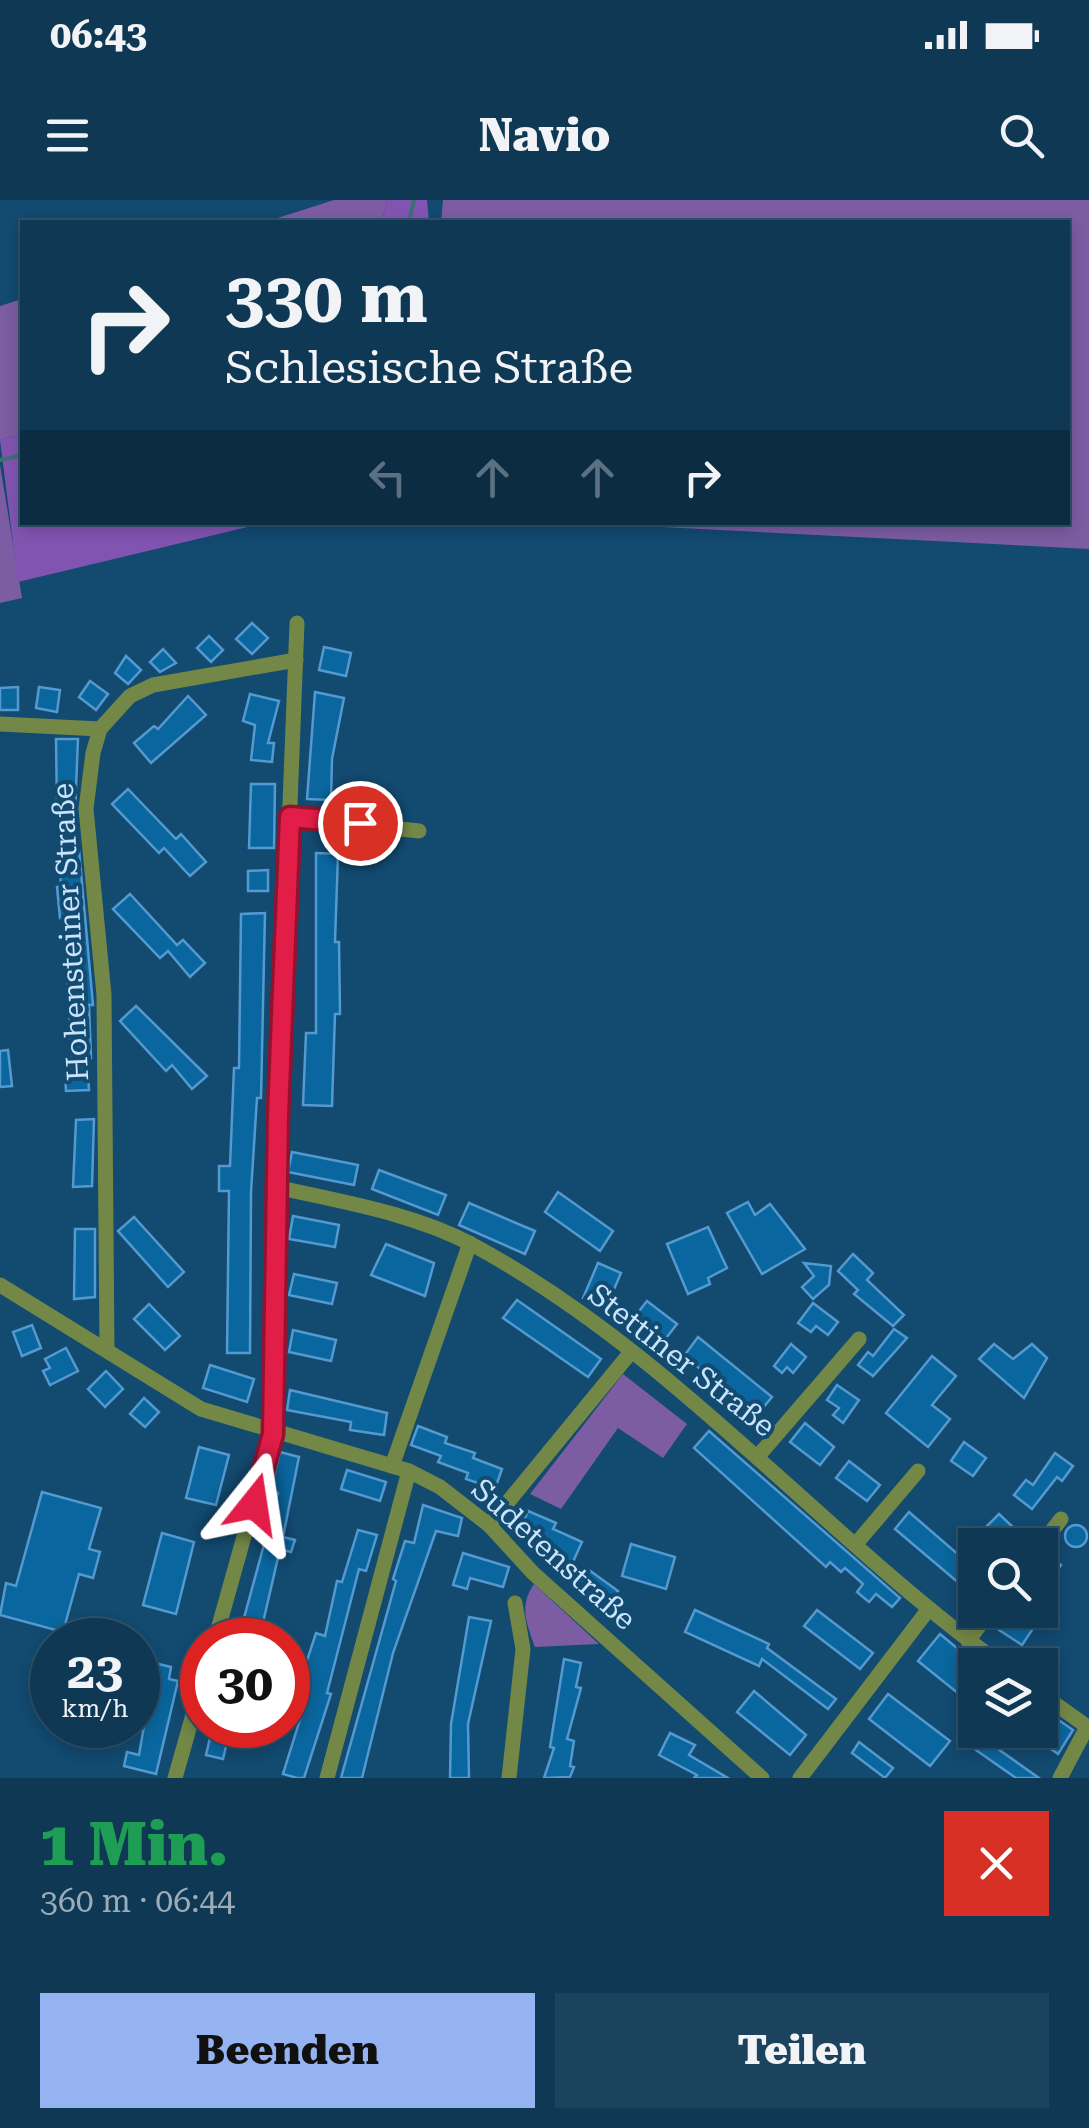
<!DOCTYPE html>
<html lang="de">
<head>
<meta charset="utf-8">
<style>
  :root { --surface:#0e3854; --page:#1c435e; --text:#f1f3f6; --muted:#9bacb8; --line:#2e526b; --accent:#95b2f1 }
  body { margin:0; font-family:"Roboto Serif",serif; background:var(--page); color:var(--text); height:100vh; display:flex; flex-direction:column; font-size:38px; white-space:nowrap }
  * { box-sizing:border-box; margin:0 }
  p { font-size:32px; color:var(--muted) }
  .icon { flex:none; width:55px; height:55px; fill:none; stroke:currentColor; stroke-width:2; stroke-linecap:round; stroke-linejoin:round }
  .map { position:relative; height:1578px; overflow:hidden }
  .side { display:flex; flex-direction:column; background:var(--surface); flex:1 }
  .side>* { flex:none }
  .guide { position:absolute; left:20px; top:20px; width:1050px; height:305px; border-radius:0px; box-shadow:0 5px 15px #0003,0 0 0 2px var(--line); background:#0e3854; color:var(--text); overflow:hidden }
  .tools { position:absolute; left:958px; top:1328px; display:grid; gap:20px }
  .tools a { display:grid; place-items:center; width:100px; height:100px; border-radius:0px; background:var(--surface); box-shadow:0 5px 15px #0003,0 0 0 2px var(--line); font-size:50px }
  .speed { position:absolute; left:30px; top:1418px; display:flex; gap:20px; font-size:50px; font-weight:700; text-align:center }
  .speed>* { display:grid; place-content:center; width:130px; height:130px; border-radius:50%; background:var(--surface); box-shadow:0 5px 15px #0003,0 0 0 2px var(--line); line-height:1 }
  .speed small { font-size:25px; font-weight:400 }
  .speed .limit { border:15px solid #d22; background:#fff; color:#111 }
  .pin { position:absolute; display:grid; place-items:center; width:85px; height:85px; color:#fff; margin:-42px; border:5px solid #fff; border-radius:50%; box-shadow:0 2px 10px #0007 }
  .me { position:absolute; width:110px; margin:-55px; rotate:15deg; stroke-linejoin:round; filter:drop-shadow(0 0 8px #0008) }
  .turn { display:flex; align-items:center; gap:35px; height:210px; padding:0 40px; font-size:45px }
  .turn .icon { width:130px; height:130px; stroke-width:2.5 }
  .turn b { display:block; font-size:70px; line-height:85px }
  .lanes { display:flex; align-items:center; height:95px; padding:0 40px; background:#0003; justify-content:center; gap:50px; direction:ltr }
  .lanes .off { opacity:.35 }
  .round { display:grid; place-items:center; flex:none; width:105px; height:105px; border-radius:0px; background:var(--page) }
  .overview { display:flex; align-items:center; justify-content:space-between; height:170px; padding:0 40px }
  h1 { font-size:60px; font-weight:800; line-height:75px; color:#1e9e55 }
  .primary-button { display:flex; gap:20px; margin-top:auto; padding:20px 40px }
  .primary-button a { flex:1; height:115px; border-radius:0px; background:var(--accent); color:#111; font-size:40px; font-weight:800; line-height:115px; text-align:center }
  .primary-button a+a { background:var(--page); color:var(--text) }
  .status { display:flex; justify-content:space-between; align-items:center; height:70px; padding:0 50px; background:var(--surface); direction:ltr }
  .status svg { height:28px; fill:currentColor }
  header { display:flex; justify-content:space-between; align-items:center; height:130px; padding:0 40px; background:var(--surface); font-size:45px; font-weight:800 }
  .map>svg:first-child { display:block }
  .green { fill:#7c5ca2 }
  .forest { fill:#8254b2 }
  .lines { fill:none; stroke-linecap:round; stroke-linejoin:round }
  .stream { stroke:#3c7073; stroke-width:4 }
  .building { fill:#0a669e; stroke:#5499cf; stroke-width:2.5 }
  .street { stroke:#738847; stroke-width:15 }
  .route-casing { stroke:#92132f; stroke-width:25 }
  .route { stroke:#e11d48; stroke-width:18 }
  .labels { text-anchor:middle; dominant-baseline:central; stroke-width:8; stroke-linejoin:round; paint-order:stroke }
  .street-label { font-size:30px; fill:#c9e4fc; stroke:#124a70 }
</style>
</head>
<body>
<div class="status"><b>06:43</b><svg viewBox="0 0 49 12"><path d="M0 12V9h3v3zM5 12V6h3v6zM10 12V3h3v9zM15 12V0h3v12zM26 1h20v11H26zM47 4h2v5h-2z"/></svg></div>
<header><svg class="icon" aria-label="menu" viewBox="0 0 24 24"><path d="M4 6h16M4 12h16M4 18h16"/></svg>Navio<svg class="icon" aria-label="search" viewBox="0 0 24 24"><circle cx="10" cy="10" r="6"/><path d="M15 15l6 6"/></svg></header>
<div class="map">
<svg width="1089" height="1578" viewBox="0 0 1089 1578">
  <rect width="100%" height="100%" fill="#124a70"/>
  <g class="green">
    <polygon points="334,0 387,0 382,22 265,22"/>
    <polygon points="443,0 1089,0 1089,349 584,323 1068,322 1068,22 441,22"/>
    <polygon points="22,99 22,234 0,240 0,106"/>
    <polygon points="0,265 22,398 0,403"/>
    <polygon points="623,1174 687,1224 663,1258 618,1228 561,1309 530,1294"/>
    <path d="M534,1384L599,1444L535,1447C526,1422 519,1406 534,1384Z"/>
  </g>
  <g class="forest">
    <polygon points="387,0 427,0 429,22 382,22"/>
    <polygon points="22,234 22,322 264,323 18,382 0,240"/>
  </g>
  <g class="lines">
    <g class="stream">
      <polyline points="409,22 414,0"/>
      <polyline points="0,260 22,255"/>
    </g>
  </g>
  <g class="building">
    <polygon points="252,423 268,438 252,454 236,439"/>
    <polygon points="209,436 223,450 211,462 197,448"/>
    <polygon points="324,447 351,453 346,476 319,470"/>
    <polygon points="163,449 176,463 160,472 150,462"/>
    <polygon points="126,456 141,470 128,484 115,473"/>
    <polygon points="90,481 108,494 96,510 79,497"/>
    <polygon points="18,487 18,510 0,510 0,488"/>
    <polygon points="39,487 60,490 57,512 36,508"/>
    <polygon points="315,492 344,498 332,559 331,600 307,599"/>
    <polygon points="250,494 279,501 268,543 274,543 272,562 251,560 255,525 243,521"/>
    <polygon points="188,496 206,515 151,563 134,543 154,526 158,529"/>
    <polygon points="56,539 78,539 75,612 57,611"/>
    <polygon points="251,584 275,584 274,648 249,648"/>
    <polygon points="128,589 176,639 181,634 206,662 190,676 164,648 159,653 112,604"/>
    <polygon points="79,650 93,805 89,805 91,858 87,858 89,890 66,891 64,859 72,858 67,778 72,777 68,717 60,718 57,687 61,686 59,651"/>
    <polygon points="316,653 338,654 335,742 339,742 340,814 335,814 332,906 303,905 306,833 316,833"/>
    <polygon points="268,670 268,691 248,691 248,671"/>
    <polygon points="130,694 177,745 183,740 205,763 190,777 168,751 160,758 113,709"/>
    <polygon points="265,713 261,898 257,898 251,992 250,1153 227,1153 229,991 219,991 219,966 230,966 234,868 239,868 241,714"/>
    <polygon points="136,806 207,876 192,889 172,865 166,871 120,821"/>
    <polygon points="8,850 12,886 0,887 0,851"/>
    <polygon points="94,919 92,986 73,987 76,920"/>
    <polygon points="292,952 358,965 354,985 288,972"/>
    <polygon points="379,970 446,995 438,1015 372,989"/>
    <polygon points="558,992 613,1031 600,1051 545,1012"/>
    <polygon points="748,1002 755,1015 770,1004 805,1049 762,1074 727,1013"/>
    <polygon points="469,1003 535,1031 525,1054 459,1025"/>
    <polygon points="293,1016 339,1025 335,1047 289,1039"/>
    <polygon points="134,1017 184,1072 168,1087 118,1031"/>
    <polygon points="708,1027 727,1068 708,1078 710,1084 688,1094 667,1044"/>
    <polygon points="75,1029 95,1029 95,1097 74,1099"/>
    <polygon points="386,1044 434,1063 425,1096 371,1075"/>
    <polygon points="853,1054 873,1073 867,1080 904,1115 893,1126 854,1094 858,1090 838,1071"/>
    <polygon points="598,1063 621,1073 606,1108 583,1098"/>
    <polygon points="804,1063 831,1066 829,1085 813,1099 802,1087 814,1076"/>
    <polygon points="294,1074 337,1083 332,1104 289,1095"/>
    <polygon points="517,1100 601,1159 588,1177 503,1118"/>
    <polygon points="647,1101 677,1124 663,1142 633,1119"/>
    <polygon points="813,1103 838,1122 828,1135 816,1126 811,1132 798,1123"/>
    <polygon points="149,1104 180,1136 165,1150 134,1119"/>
    <polygon points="32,1125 41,1148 22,1156 13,1132"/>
    <polygon points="894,1129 907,1138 873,1176 858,1165 868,1152 873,1156"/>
    <polygon points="293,1130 336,1140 331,1161 289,1152"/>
    <polygon points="698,1137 772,1197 757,1215 684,1156"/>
    <polygon points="791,1144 806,1157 793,1173 787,1167 782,1173 774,1166"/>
    <polygon points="994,1144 1013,1159 1032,1144 1047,1158 1024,1198 979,1159"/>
    <polygon points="66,1148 78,1171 50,1185 43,1171 50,1168 45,1159"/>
    <polygon points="932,1156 956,1176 932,1205 950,1219 928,1247 886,1213"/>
    <polygon points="210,1165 254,1179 247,1202 203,1188"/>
    <polygon points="106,1171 123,1189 105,1207 88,1189"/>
    <polygon points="837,1185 859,1200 843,1223 833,1215 839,1208 827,1200"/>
    <polygon points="290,1190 387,1213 384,1235 350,1230 351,1222 287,1210"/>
    <polygon points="144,1198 159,1212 145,1227 130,1214"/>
    <polygon points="805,1223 834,1247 820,1265 790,1242"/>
    <polygon points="418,1226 447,1237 445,1243 475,1253 473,1258 502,1269 495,1289 466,1279 468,1273 438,1262 441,1256 411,1245"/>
    <polygon points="709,1231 900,1398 892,1407 876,1394 869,1402 857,1392 863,1384 845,1368 841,1372 830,1362 826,1367 694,1248"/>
    <polygon points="964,1242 986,1258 973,1276 951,1261"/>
    <polygon points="199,1247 229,1255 216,1305 186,1298"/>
    <polygon points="280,1252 299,1257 283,1337 295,1340 291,1352 280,1349 259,1440 238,1440 278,1293 270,1291"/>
    <polygon points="1055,1253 1073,1266 1062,1281 1057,1277 1032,1309 1014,1295 1026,1280 1033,1285"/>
    <polygon points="849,1261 880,1285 867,1301 836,1278"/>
    <polygon points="347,1270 386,1282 380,1301 341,1289"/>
    <polygon points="42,1292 101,1308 89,1349 100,1352 93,1378 79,1374 63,1432 0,1415 6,1383 16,1386"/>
    <polygon points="423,1305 462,1318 458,1336 436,1331 393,1453 362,1578 341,1578 396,1381 393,1379 405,1341 414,1343"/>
    <polygon points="528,1311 556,1323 553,1329 582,1342 572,1364 543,1351 547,1344 519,1332"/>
    <polygon points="909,1312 975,1369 975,1380 967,1390 895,1329"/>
    <polygon points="999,1314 1015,1329 1001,1343 985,1328"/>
    <circle cx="1076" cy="1336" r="11"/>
    <polygon points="358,1330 377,1335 366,1371 359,1369 327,1493 331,1494 304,1578 297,1578 283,1574 307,1497 296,1494 316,1433 325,1436 337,1381 342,1382"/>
    <polygon points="162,1333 194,1342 176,1414 143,1405"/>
    <polygon points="631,1344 675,1357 666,1389 622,1376"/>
    <polygon points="463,1353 509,1367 503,1387 470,1378 467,1389 453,1385"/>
    <polygon points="1045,1356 1061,1365 1050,1383 1040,1377"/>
    <polygon points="589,1370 618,1391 610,1401 582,1380"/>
    <polygon points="695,1410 769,1444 767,1448 836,1499 828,1509 762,1459 759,1466 685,1432"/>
    <polygon points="817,1410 873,1453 860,1469 804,1426"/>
    <polygon points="1002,1410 1034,1427 1022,1445 993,1426"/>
    <polygon points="469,1417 491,1421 468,1524 469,1578 450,1578 451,1524"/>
    <polygon points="940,1434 975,1463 975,1507 918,1461"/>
    <polygon points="138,1459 171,1467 169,1479 178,1481 156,1574 124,1566 127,1552 139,1555 148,1503 138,1500"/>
    <polygon points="564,1459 581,1463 576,1487 581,1488 567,1539 574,1541 570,1566 574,1567 570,1577 544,1578 554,1548 550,1547"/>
    <polygon points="754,1491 806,1535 790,1555 737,1512"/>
    <polygon points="888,1494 950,1541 930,1566 869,1519"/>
    <polygon points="1040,1507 1073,1530 1058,1554 1024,1530 1040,1530"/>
    <polygon points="213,1525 231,1525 223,1559 206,1555"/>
    <polygon points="670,1533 695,1545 689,1555 728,1578 694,1578 697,1575 659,1555"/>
    <polygon points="981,1537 1039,1578 1016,1578 973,1548"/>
    <polygon points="859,1542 893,1568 885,1578 852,1553"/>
  </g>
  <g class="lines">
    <g class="street">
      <polyline points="0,524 100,529"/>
      <polyline points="290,617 419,631"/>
      <path d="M276,987C342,1002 413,1013 473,1045C673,1153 820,1333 1002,1465"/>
      <polyline points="0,1085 201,1209 409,1271 440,1287 489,1325 533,1373 762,1578"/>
      <polyline points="107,1150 104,795 86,609 93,553 100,529 130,496 153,485 296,460"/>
      <polyline points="759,1255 859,1139"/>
      <polyline points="392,1266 470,1043"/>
      <polyline points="489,1325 631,1152"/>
      <polyline points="855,1345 918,1271"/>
      <polyline points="1040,1346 1061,1319"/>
      <polyline points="215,1440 273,1233 278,915 297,423"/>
      <polyline points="968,1441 991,1410"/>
      <polyline points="1040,1493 1089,1528"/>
      <polyline points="175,1578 202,1483"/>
      <polyline points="327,1578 409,1271"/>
      <polyline points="509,1578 523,1449 515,1403"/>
      <polyline points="800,1578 928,1410"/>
      <polyline points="1060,1578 1087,1527"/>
    </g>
  </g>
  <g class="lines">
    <defs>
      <polyline id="route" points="254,1304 273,1234 278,915 290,617 360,623"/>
    </defs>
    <use href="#route" class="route-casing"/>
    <use href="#route" class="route"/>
  </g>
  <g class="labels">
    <g class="street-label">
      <text transform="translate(70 732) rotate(-93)">Hohensteiner Straße</text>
      <text transform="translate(682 1160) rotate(38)">Stettiner Straße</text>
      <text transform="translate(554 1354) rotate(42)">Sudetenstraße</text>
    </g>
  </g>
</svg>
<div class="tools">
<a><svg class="icon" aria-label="search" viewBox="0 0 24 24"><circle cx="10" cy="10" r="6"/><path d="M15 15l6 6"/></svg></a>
<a><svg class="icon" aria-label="layers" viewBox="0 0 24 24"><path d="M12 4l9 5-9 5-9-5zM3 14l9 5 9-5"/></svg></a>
</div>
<div class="speed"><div>23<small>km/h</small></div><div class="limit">30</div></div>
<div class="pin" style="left:360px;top:623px;background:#d93025"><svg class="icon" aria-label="arrive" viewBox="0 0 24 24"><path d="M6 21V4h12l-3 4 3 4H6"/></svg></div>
<svg class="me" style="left:254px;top:1304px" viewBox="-20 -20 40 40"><path d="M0-17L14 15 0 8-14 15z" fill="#e11d48" stroke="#fff" stroke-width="4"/></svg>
<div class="guide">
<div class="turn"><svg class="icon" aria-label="right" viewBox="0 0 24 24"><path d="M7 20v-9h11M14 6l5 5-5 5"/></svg><div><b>330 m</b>Schlesische Straße</div></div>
<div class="lanes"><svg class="icon off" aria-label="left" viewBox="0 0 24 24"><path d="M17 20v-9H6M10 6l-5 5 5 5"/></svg><svg class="icon off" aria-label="ahead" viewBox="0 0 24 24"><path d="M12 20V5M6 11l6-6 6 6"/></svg><svg class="icon off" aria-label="ahead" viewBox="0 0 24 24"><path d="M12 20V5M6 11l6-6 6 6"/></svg><svg class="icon" aria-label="right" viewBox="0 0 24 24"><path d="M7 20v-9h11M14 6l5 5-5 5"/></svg></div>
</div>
</div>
<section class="side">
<div class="overview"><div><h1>1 Min.</h1><p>360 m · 06:44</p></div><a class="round" style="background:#d93025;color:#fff"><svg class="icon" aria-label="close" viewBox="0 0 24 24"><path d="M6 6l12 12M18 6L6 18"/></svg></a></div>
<div class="primary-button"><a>Beenden</a><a>Teilen</a></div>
</section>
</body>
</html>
